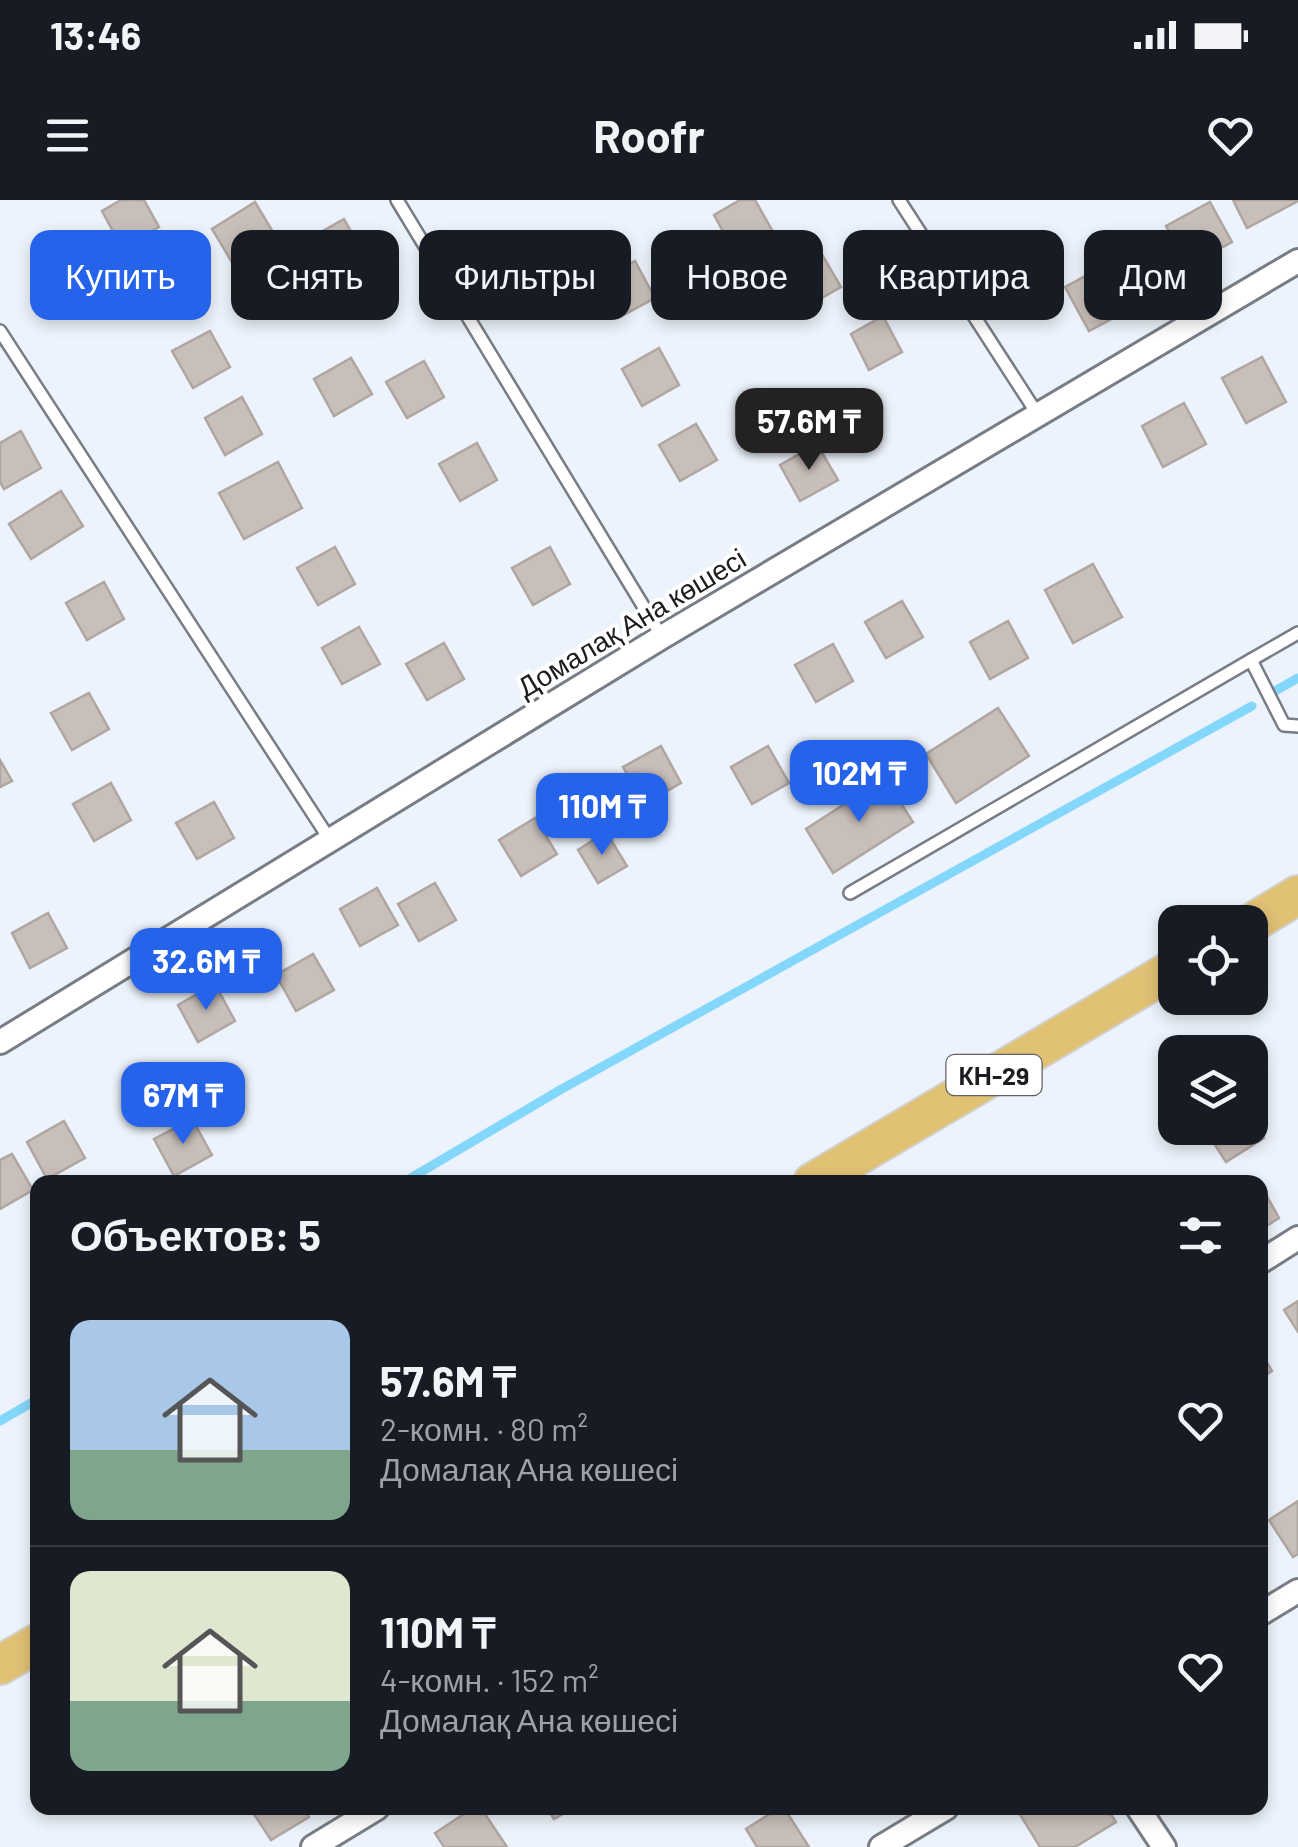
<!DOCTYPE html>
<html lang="ru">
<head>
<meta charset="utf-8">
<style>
  :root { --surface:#171b24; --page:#20242c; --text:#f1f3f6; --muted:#9ea1a6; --line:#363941; --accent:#2563eb }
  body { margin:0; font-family:Barlow,sans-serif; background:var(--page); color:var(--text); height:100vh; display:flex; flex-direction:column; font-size:38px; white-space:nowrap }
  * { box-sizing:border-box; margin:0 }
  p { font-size:32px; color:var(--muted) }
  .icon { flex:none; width:55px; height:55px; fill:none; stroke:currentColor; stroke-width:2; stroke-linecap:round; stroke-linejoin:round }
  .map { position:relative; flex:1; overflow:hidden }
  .sheet { position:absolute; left:30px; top:975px; width:1238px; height:640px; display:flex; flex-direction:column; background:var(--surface); border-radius:20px; box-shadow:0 5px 15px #0003 }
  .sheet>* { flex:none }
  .hud { position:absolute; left:30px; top:30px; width:1240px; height:90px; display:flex; gap:20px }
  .controls { position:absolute; left:1158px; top:705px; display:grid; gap:20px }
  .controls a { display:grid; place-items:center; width:110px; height:110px; border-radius:20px; background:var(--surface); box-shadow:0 5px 15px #0003; font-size:50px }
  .price { position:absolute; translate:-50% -85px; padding:0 22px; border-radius:20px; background:var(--accent); color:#fff; font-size:32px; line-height:65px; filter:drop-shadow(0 2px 5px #0008) }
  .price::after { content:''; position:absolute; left:50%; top:60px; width:30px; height:22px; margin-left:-15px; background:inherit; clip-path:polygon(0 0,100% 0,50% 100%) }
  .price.current { background:#222; color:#fff }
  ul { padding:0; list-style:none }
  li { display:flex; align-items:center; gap:30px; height:250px; padding:0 40px }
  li+li { border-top:2px solid var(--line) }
  li span { display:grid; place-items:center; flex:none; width:280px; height:200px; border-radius:20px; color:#555 }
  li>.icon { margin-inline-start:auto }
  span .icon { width:120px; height:120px; fill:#fffc; stroke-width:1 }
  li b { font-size:42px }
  h2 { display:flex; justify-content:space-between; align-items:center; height:120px; padding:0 40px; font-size:42px }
  .chip { padding:0 35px; border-radius:20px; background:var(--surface); box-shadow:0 5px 15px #0003; font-size:35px; line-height:90px }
  .chip.current { background:var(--accent); color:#fff }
  .status { display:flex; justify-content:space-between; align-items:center; height:70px; padding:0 50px; background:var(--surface); direction:ltr }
  .status svg { height:28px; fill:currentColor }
  header { display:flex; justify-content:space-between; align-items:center; height:130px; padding:0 40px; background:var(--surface); font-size:45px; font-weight:700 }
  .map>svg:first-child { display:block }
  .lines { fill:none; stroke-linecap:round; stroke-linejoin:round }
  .stream { stroke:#83d7fa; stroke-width:9 }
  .building { fill:#c9bfba; stroke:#b0a6a1; stroke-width:2.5 }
  .service-casing { stroke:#787d85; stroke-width:16 }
  .minor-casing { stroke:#787d85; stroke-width:28 }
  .primary-casing { stroke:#d1d2d2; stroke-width:42 }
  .service { stroke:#fff; stroke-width:11 }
  .minor { stroke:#fff; stroke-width:22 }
  .primary { stroke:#e1c174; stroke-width:38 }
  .labels { text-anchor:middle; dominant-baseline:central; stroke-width:8; stroke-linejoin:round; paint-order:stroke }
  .shield { fill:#fff; stroke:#5f6163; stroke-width:2.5 }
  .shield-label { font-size:25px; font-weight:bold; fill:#1b1d20 }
  .street-label { font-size:28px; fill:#1b1d20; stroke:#fff }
</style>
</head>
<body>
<div class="status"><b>13:46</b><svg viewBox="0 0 49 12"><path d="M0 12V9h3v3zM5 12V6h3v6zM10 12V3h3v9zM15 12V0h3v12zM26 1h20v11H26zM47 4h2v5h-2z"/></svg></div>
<header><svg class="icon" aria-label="menu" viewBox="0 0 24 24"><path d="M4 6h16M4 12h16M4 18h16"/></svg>Roofr<svg class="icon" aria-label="heart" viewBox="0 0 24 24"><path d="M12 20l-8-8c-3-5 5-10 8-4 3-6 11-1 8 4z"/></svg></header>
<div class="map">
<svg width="1298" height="1647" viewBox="0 0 1298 1647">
  <rect width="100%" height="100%" fill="#edf3fc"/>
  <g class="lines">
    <g class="stream">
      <path d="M1275,491L1298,478"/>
      <path d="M404,982L560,890L1252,506"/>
      <path d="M0,1221L38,1199"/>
    </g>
  </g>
  <g class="building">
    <path d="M121,0H144L159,27L122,48L102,11Z"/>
    <path d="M740,0H755L772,30L734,51L714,15Z"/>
    <path d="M1233,0H1298V1L1247,28Z"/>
    <path d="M255,2L279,42L236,69L212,29Z"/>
    <path d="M1210,2L1232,42L1188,66L1166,26Z"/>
    <path d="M344,19L365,56L328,76L307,40Z"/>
    <path d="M820,51L841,87L804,108L783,72Z"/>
    <path d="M179,53L199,89L162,110L141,73Z"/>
    <path d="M635,61L655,98L618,118L598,82Z"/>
    <path d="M1113,61L1136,106L1089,131L1065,87Z"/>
    <path d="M883,116L902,152L869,170L851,134Z"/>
    <path d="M210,131L230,167L193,188L172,151Z"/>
    <path d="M659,148L679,185L642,206L622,169Z"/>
    <path d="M1262,157L1286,202L1246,223L1222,178Z"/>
    <path d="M351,158L372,194L334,216L314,179Z"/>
    <path d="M424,161L444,197L407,218L386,182Z"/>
    <path d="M242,197L262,234L225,255L205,218Z"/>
    <path d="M1184,203L1206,244L1163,267L1142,226Z"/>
    <path d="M696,224L717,260L680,281L659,245Z"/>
    <path d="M21,231L41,268L4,289L0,282V243Z"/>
    <path d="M477,243L497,280L460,301L439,264Z"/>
    <path d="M817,244L838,280L800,301L780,265Z"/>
    <path d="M278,262L302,308L244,339L219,293Z"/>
    <path d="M61,291L83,326L31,359L9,324Z"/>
    <path d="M335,347L355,384L318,405L297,368Z"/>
    <path d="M550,347L570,384L533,405L512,368Z"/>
    <path d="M1093,364L1122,417L1073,443L1045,390Z"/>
    <path d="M104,382L124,419L87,440L66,403Z"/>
    <path d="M902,401L923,437L886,458L865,422Z"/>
    <path d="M1008,421L1028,458L990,479L970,442Z"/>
    <path d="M359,427L380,464L342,484L322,448Z"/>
    <path d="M444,443L464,479L427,500L406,464Z"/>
    <path d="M833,444L853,481L816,502L795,465Z"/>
    <path d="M89,493L109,529L72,550L51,513Z"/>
    <path d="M998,508L1029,556L956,603L926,554Z"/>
    <path d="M661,546L681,583L644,604L623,567Z"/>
    <path d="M768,546L789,583L752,604L731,567Z"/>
    <path d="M0,560L12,581L0,587Z"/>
    <path d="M885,578L913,622L833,673L806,629Z"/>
    <path d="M111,583L131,620L94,641L73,604Z"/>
    <path d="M214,602L234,638L197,659L176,623Z"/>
    <path d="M535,618L557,654L521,676L499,640Z"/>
    <path d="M606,632L627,666L598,683L578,650Z"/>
    <path d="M435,683L456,720L419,741L398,704Z"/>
    <path d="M377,688L398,725L360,746L340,709Z"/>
    <path d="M48,713L67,748L30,768L12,733Z"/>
    <path d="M313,754L334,790L296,811L276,775Z"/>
    <path d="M215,784L235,821L198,842L178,805Z"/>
    <path d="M1250,915L1264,938L1226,962L1204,928H1250Z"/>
    <path d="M192,919L212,955L174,976L154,939Z"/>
    <path d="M64,921L85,958L47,979L27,942Z"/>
    <path d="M12,954L33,990L0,1009V960Z"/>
    <path d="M1260,984L1279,1018L1260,1030Z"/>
    <path d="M1298,1101V1132L1284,1110Z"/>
    <path d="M1260,1150L1272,1171L1260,1179Z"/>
    <path d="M1298,1301V1354L1293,1357L1269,1320Z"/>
    <path d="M250,1608H303L309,1617L271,1640Z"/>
    <path d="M473,1608H481L507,1647H444L435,1633Z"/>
    <path d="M547,1608H573L554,1619Z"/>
    <path d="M779,1608H784L809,1647H757L746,1629Z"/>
    <path d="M1028,1608H1107L1116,1622L1075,1647H1040L1019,1613Z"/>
  </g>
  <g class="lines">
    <g class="service-casing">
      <g id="service">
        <path d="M397,0L662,437"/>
        <path d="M899,0L1038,215"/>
        <path d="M0,131L330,640"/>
        <path d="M1251,460L1298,433"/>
        <path d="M850,693L1251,460L1284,525L1298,526"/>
      </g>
    </g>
    <g class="minor-casing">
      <g id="minor">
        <path d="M0,842L662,437L1298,61"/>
        <path d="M1260,1062L1298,1038"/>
        <path d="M1260,1414L1298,1391"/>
        <path d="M1138,1608L1164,1647"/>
        <path d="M313,1647L377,1608"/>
        <path d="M881,1647L946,1608"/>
      </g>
    </g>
    <g class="primary-casing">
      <g id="primary">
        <path d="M1250,724L1298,695"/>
        <path d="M813,982L1175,768"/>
        <path d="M0,1465L38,1443"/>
      </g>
    </g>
    <use href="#service" class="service"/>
    <use href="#minor" class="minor"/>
    <use href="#primary" class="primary"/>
  </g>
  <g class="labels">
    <rect class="shield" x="946.5" y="855" width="95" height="40" rx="8"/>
    <g class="shield-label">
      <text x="994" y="875">КН-29</text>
    </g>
    <g class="street-label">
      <text transform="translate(631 422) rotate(-31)">Домалақ Ана көшесі</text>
    </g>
  </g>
</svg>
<div class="controls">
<a><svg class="icon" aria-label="locate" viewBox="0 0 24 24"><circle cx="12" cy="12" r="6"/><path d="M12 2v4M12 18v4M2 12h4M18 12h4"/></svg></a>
<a><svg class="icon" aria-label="layers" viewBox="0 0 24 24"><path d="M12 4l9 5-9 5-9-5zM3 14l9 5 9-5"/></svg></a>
</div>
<b class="price current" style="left:809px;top:273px">57.6M ₸</b>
<b class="price" style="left:859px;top:625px">102M ₸</b>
<b class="price" style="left:602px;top:658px">110M ₸</b>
<b class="price" style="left:206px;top:813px">32.6M ₸</b>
<b class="price" style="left:183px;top:947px">67M ₸</b>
<div class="hud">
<a class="chip current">Купить</a>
<a class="chip">Снять</a>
<a class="chip">Фильтры</a>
<a class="chip">Новое</a>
<a class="chip">Квартира</a>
<a class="chip">Дом</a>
</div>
<section class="sheet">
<h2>Объектов: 5<svg class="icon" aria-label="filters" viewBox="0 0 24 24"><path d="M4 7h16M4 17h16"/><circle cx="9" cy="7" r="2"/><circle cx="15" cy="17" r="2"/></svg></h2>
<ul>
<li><span style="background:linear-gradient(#a9c7e8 65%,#7fa58c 0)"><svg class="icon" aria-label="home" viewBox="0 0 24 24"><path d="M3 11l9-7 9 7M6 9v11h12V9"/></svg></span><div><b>57.6M ₸</b><p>2-комн. · 80 m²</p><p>Домалақ Ана көшесі</p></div><svg class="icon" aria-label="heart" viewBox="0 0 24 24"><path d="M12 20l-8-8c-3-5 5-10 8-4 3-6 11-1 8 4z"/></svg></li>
<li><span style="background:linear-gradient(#dfe7d0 65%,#7fa58c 0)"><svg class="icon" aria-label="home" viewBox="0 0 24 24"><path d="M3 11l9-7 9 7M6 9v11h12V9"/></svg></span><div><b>110M ₸</b><p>4-комн. · 152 m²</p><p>Домалақ Ана көшесі</p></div><svg class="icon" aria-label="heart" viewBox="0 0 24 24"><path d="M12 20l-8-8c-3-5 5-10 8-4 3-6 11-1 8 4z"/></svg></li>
</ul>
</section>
</div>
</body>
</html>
